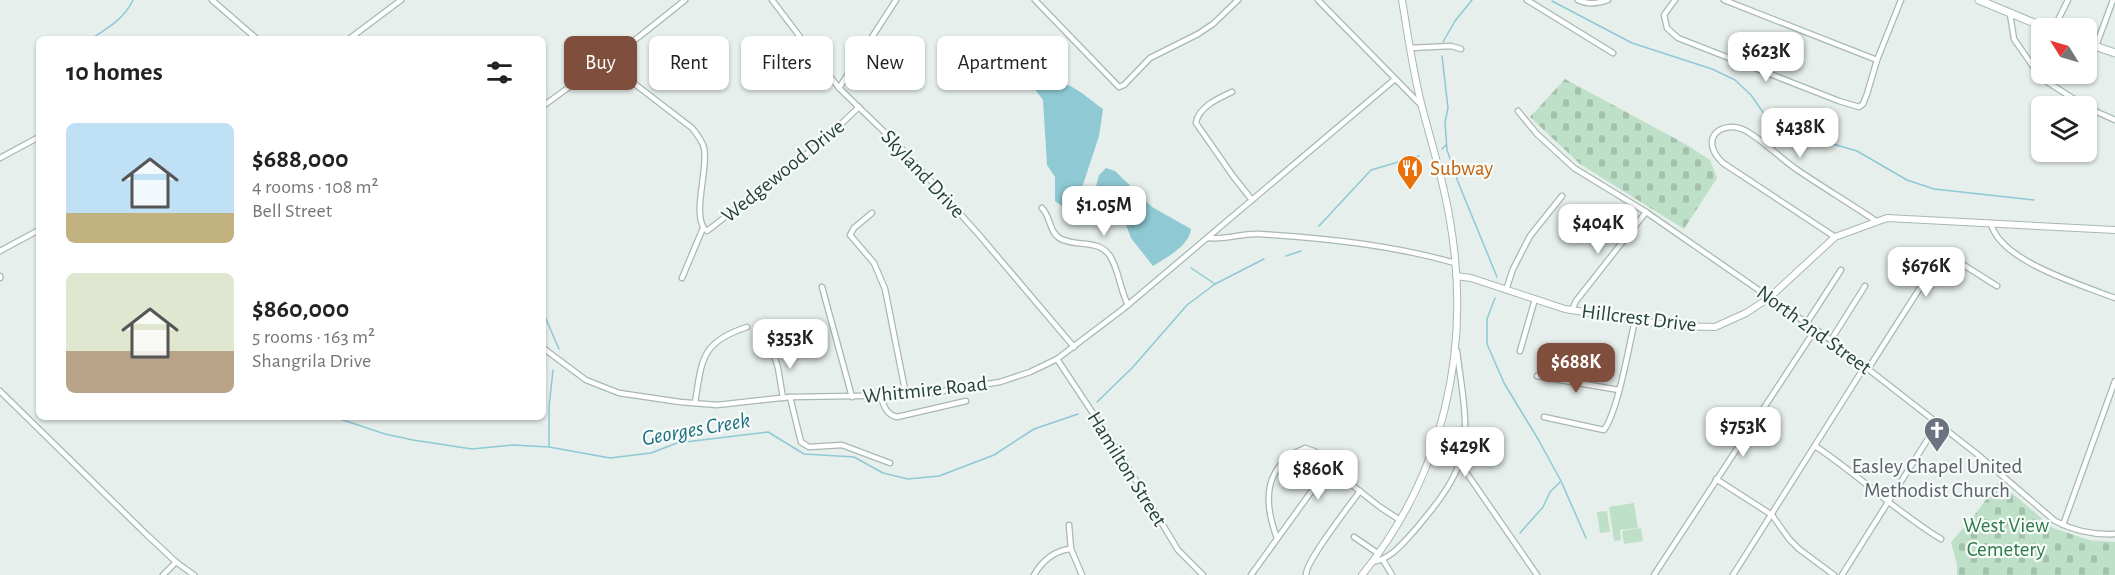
<!DOCTYPE html>
<html lang="en">
<head>
<meta charset="utf-8">
<style>
  :root { --surface:#fff; --page:#f2f2f2; --text:#222; --muted:#767676; --accent:#804e3d }
  body { margin:0; font-family:"Alegreya Sans",sans-serif; background:var(--page); color:var(--text); height:100vh; display:flex; flex-direction:column; font-size:22px; white-space:nowrap }
  * { box-sizing:border-box; margin:0 }
  p { font-size:20px; color:var(--muted) }
  .icon { flex:none; width:33px; height:33px; fill:none; stroke:currentColor; stroke-width:2; stroke-linecap:round; stroke-linejoin:round }
  .map { position:relative; flex:1; overflow:hidden }
  .side { position:absolute; left:36px; top:36px; width:510px; height:384px; display:flex; flex-direction:column; background:var(--surface); border-radius:9px; box-shadow:0 2px 4px #0004 }
  .side>* { flex:none }
  .hud { position:absolute; left:564px; top:36px; width:570px; height:54px; display:flex; gap:12px }
  .needle { width:39px; rotate:307deg }
  .tools { position:absolute; left:2031px; top:18px; display:grid; gap:12px }
  .tools a { display:grid; place-items:center; width:66px; height:66px; border-radius:9px; background:var(--surface); box-shadow:0 2px 4px #0004; font-size:30px }
  .price { position:absolute; translate:-50% -51px; padding:0 14px; border-radius:12px; background:#fff; color:#222; font-size:20px; line-height:39px; filter:drop-shadow(0 2px 3px #0008) }
  .price::after { content:''; position:absolute; left:50%; top:36px; width:18px; height:14px; margin-left:-9px; background:inherit; clip-path:polygon(0 0,100% 0,50% 100%) }
  .price.current { background:var(--accent); color:#fff }
  ul { padding:0; list-style:none }
  li { display:flex; align-items:center; gap:18px; height:150px; padding:0 30px }
  li span { display:grid; place-items:center; flex:none; width:168px; height:120px; border-radius:9px; color:#555 }
  li>.icon { margin-inline-start:auto }
  span .icon { width:72px; height:72px; fill:#fffc; stroke-width:1 }
  li b { font-size:26px }
  h2 { display:flex; justify-content:space-between; align-items:center; height:72px; padding:0 30px; font-size:26px }
  .tag { padding:0 21px; border-radius:9px; background:var(--surface); box-shadow:0 2px 4px #0004; font-size:21px; line-height:54px }
  .tag.current { background:var(--accent); color:#fff }
  .map>svg:first-child { display:block }
  .cemetery { fill:url(#cemetery-stones) }
  .park { fill:#bfe0c8 }
  .water { fill:#8ec9d4 }
  .lines { fill:none; stroke-linecap:round; stroke-linejoin:round }
  .stream { stroke:#8ec9d4; stroke-width:1.5 }
  .minor-casing { stroke:#a8b8b2; stroke-width:7 }
  .tertiary-casing { stroke:#a8b8b2; stroke-width:8 }
  .secondary-casing { stroke:#a4bbb3; stroke-width:9 }
  .minor { stroke:#fff; stroke-width:4.5 }
  .tertiary { stroke:#fff; stroke-width:6 }
  .secondary { stroke:#fff; stroke-width:7 }
  .labels { text-anchor:middle; dominant-baseline:central; stroke-width:4.5; stroke-linejoin:round; paint-order:stroke }
  .food-label { font-size:21px; fill:#c56008; stroke:#f7fbf9; text-anchor:start }
  .street-label { font-size:21px; fill:#24423a; stroke:#f7fbf9 }
  .worship-label { font-size:21px; fill:#5b616d; stroke:#f7fbf9 }
  .park-label { font-size:21px; fill:#2d7a4b; stroke:#f7fbf9 }
  .water-label { font-size:22px; font-style:italic; fill:#1c6f80; stroke:#f7fbf9 }
</style>
</head>
<body>
<div class="map">
<svg width="2115" height="575" viewBox="0 0 2115 575">
  <defs>
    <pattern id="cemetery-stones" width="16" height="16" patternUnits="userSpaceOnUse" patternTransform="scale(1.5)"><rect width="16" height="16" fill="#bfe0c8"/><path d="M2 7V4a2 2 0 0 1 4 0v3zM10 15v-3a2 2 0 0 1 4 0v3z" fill="#a4c1ad"/></pattern>
  </defs>
  <rect width="100%" height="100%" fill="#e6efeb"/>
  <g class="cemetery">
    <path d="M1565,79L1687,145L1710,160L1717,178L1684,229L1580,164L1530,117Z"/>
    <path d="M1999,482L2053,528L2089,540L2115,542V575H1957V565L1951,542L1973,517Z"/>
  </g>
  <g class="park">
    <path d="M1634,503L1638,528L1620,530L1621,540L1614,541L1609,507Z"/>
    <path d="M1607,511L1610,532L1600,533L1597,512Z"/>
    <path d="M1641,528L1643,541L1624,544L1622,531Z"/>
  </g>
  <g class="water">
    <path d="M1031,75H1039C1053,87 1050,81 1065,84C1075,86 1094,103 1103,109L1099,136L1076,206H1062L1055,201V177L1047,165L1043,100L1028,80Z"/>
    <path d="M1106,168L1115,171L1152,207L1191,229C1189,246 1167,257 1153,266L1131,238L1121,211L1105,195L1095,190L1099,175Z"/>
  </g>
  <g class="lines">
    <g class="stream">
      <path d="M1552,1L1632,43L1712,69L1735,80L1751,95L1762,111L1775,126L1797,140L1833,144L1857,151L1907,180L1934,189L2034,200"/>
      <path d="M91,39C108,28 124,19 133,0"/>
      <path d="M1443,42L1455,21L1472,0"/>
      <path d="M1442,56L1448,108L1445,122L1447,150L1458,182L1497,277"/>
      <path d="M1442,149L1446,145"/>
      <path d="M1319,226L1371,170L1419,156"/>
      <path d="M1286,256L1301,251"/>
      <path d="M1191,268L1215,284"/>
      <path d="M1495,298L1487,319V344L1504,383L1538,439L1561,481L1586,538"/>
      <path d="M543,312L559,349"/>
      <path d="M1097,402L1133,367L1187,305L1215,284L1264,259"/>
      <path d="M334,417L385,434L413,440L472,449L513,445L549,447L610,458L651,453L677,443L768,432L804,454L854,457L883,473L908,479L939,476L994,455L1034,429L1078,414"/>
      <path d="M549,446V407L553,370"/>
      <path d="M1520,533L1543,507L1550,492L1560,482"/>
    </g>
    <g class="minor-casing">
      <g id="minor">
        <path d="M212,0L257,39"/>
        <path d="M772,0L839,88L905,152L980,236L1074,347"/>
        <path d="M1035,0L1119,87L1124,85L1150,58L1198,34L1213,24L1238,0"/>
        <path d="M1318,0L1421,105"/>
        <path d="M1527,0L1613,53"/>
        <path d="M1578,0C1588,5 1597,4 1608,0"/>
        <path d="M1675,0L1664,15L1667,28L1678,38L1839,101L1859,107L1863,104L1867,94L1877,60L1901,0"/>
        <path d="M1724,0L1877,60"/>
        <path d="M2010,14L2014,39L2041,78L2085,106"/>
        <path d="M2054,28L2068,0"/>
        <path d="M349,39L401,0"/>
        <path d="M2096,46L2113,0"/>
        <path d="M1410,48L1451,46L1461,49"/>
        <path d="M605,61L692,128C697,134 702,140 704,148C709,168 690,219 707,231L822,142L859,107"/>
        <path d="M839,88L896,0"/>
        <path d="M1232,92C1219,98 1198,107 1196,123L1233,176L1252,200"/>
        <path d="M543,106L640,36L685,0"/>
        <path d="M2086,107L2115,120"/>
        <path d="M1518,111L1537,134L1574,168L1646,212L1831,340L1977,454L2055,521C2074,531 2094,535 2115,534"/>
        <path d="M0,158L39,137"/>
        <path d="M1042,208C1051,217 1049,233 1061,239C1077,247 1099,239 1110,256C1119,270 1120,290 1128,305"/>
        <path d="M872,213L854,228L850,235L874,263L885,289L906,395"/>
        <path d="M1991,223C1999,261 2082,285 2115,298"/>
        <path d="M1835,237L1723,163C1697,139 1722,117 1748,132C1766,143 1781,159 1799,171C1824,188 1851,204 1876,221"/>
        <path d="M1209,238C1226,240 1242,233 1259,234C1325,238 1392,245 1455,263"/>
        <path d="M0,251L39,230"/>
        <path d="M0,276V278"/>
        <path d="M682,278L703,228"/>
        <path d="M822,287L852,397"/>
        <path d="M1506,290L1513,269L1530,236L1562,196"/>
        <path d="M1572,310L1576,301L1646,212"/>
        <path d="M1806,324L1841,270"/>
        <path d="M1831,340L1865,286"/>
        <path d="M543,348L586,380L619,393L680,402L717,405L790,397L918,395L1000,382L1030,372L1057,359L1123,309L1395,79"/>
        <path d="M772,348L778,368L783,398"/>
        <path d="M1520,351L1535,299"/>
        <path d="M1057,359L1118,451L1178,550L1203,575"/>
        <path d="M1868,369L1943,252L1997,286"/>
        <path d="M1537,376L1619,390"/>
        <path d="M0,391L146,534L176,562L194,575"/>
        <path d="M880,396C885,406 885,414 897,417L966,401"/>
        <path d="M790,397L801,442L809,447L842,445L890,463"/>
        <path d="M695,403C702,359 701,342 747,327"/>
        <path d="M1544,417L1604,430C1618,411 1629,346 1635,320"/>
        <path d="M1815,446C1859,475 1896,512 1941,539"/>
        <path d="M1459,462L1537,575"/>
        <path d="M1716,479L1772,515L1789,539L1799,549L1834,575"/>
        <path d="M1069,525L1071,549L1082,575"/>
        <path d="M2063,525L2115,381"/>
        <path d="M1354,537L1379,554"/>
        <path d="M1277,538C1263,501 1263,466 1305,448L1314,451L1329,467"/>
        <path d="M1383,560L1392,575"/>
        <path d="M1372,562C1391,559 1402,544 1415,530C1430,512 1448,491 1457,469C1473,434 1461,388 1457,351"/>
        <path d="M163,575L176,562"/>
        <path d="M1034,575C1042,561 1055,550 1071,549"/>
        <path d="M1251,575L1329,467L1380,507L1400,520"/>
        <path d="M1306,575C1305,562 1350,505 1360,491"/>
        <path d="M1654,575L1815,330"/>
        <path d="M1733,575L1865,366"/>
        <path d="M1842,575L1938,423"/>
      </g>
    </g>
    <g class="tertiary-casing">
      <g id="tertiary">
        <path d="M1456,276L1471,278L1565,309L1673,326L1715,327L1746,313L1769,298L1835,237L1887,218L2115,230"/>
        <path d="M1362,575C1444,474 1472,348 1450,221C1444,182 1432,145 1422,107C1413,72 1408,36 1402,0"/>
      </g>
    </g>
    <g class="secondary-casing">
      <g id="secondary">
        <path d="M1979,0L2046,28"/>
        <path d="M2086,43L2115,53"/>
      </g>
    </g>
    <use href="#minor" class="minor"/>
    <use href="#tertiary" class="tertiary"/>
    <use href="#secondary" class="secondary"/>
  </g>
  <defs>
    <g id="restaurant-pin" transform="scale(1.35)"><path d="M0 17L-7.5 6A9.5 9.5 0 1 1 7.5 6Z" fill="#e8710a" stroke="#f7fbf9"/><path d="M-5-6h1v4h1v-4h1v4h1v-4h1v5L-1.5 .5V6h-2V.5L-5-1ZM5-6V6H3V1.5H1.5Q1.5-4 5-6Z" fill="#fff"/></g>
    <g id="church-pin" transform="scale(1.35)"><path d="M0 17L-7.5 6A9.5 9.5 0 1 1 7.5 6Z" fill="#6b7280" stroke="#f7fbf9"/><path d="M-1.2-6h2.4v3.5h3.3v2.4h-3.3V6h-2.4V-.1h-3.3v-2.4h3.3Z" fill="#fff"/></g>
  </defs>
  <g fill-rule="evenodd">
    <use href="#restaurant-pin" x="1410" y="168"/>
    <use href="#church-pin" x="1937" y="430"/>
  </g>
  <g class="labels">
    <g class="food-label">
      <text x="1430" y="168">Subway</text>
    </g>
    <g class="street-label">
      <text transform="translate(783 171) rotate(-39)">Wedgewood Drive</text>
      <text transform="translate(923 174) rotate(47)">Skyland Drive</text>
      <text transform="translate(1639 318) rotate(7)">Hillcrest Drive</text>
      <text transform="translate(1814 330) rotate(36)">North 2nd Street</text>
      <text transform="translate(925 390) rotate(-6)">Whitmire Road</text>
      <text transform="translate(1127 469) rotate(58)">Hamilton Street</text>
    </g>
    <g class="worship-label">
      <text x="1937" y="466">Easley Chapel United<tspan x="1937" dy="24">Methodist Church</tspan></text>
    </g>
    <g class="park-label">
      <text x="2006" y="525">West View<tspan x="2006" dy="24">Cemetery</tspan></text>
    </g>
    <g class="water-label">
      <text transform="translate(696 429) rotate(-10)">Georges Creek</text>
    </g>
  </g>
</svg>
<div class="tools">
<a><svg class="needle" viewBox="-14 -14 28 28"><path d="M0-13l5 13h-10z" fill="#e53935"/><path d="M0 13l5-13h-10z" fill="#767676"/></svg></a>
<a><svg class="icon" aria-label="layers" viewBox="0 0 24 24"><path d="M12 4l9 5-9 5-9-5zM3 14l9 5 9-5"/></svg></a>
</div>
<b class="price" style="left:1766px;top:83px">$623K</b>
<b class="price" style="left:1800px;top:159px">$438K</b>
<b class="price" style="left:1104px;top:237px">$1.05M</b>
<b class="price" style="left:1598px;top:255px">$404K</b>
<b class="price" style="left:1926px;top:298px">$676K</b>
<b class="price" style="left:790px;top:370px">$353K</b>
<b class="price current" style="left:1576px;top:394px">$688K</b>
<b class="price" style="left:1743px;top:458px">$753K</b>
<b class="price" style="left:1465px;top:478px">$429K</b>
<b class="price" style="left:1318px;top:501px">$860K</b>
<div class="hud">
<a class="tag current">Buy</a>
<a class="tag">Rent</a>
<a class="tag">Filters</a>
<a class="tag">New</a>
<a class="tag">Apartment</a>
</div>
<section class="side">
<h2>10 homes<svg class="icon" aria-label="filters" viewBox="0 0 24 24"><path d="M4 7h16M4 17h16"/><circle cx="9" cy="7" r="2"/><circle cx="15" cy="17" r="2"/></svg></h2>
<ul>
<li><span style="background:linear-gradient(#bfe0f5 75%,#c2b280 0)"><svg class="icon" aria-label="home" viewBox="0 0 24 24"><path d="M3 11l9-7 9 7M6 9v11h12V9"/></svg></span><div><b>$688,000</b><p>4 rooms · 108 m²</p><p>Bell Street</p></div></li>
<li><span style="background:linear-gradient(#dfe7d0 65%,#b9a48a 0)"><svg class="icon" aria-label="home" viewBox="0 0 24 24"><path d="M3 11l9-7 9 7M6 9v11h12V9"/></svg></span><div><b>$860,000</b><p>5 rooms · 163 m²</p><p>Shangrila Drive</p></div></li>
</ul>
</section>
</div>
</body>
</html>
